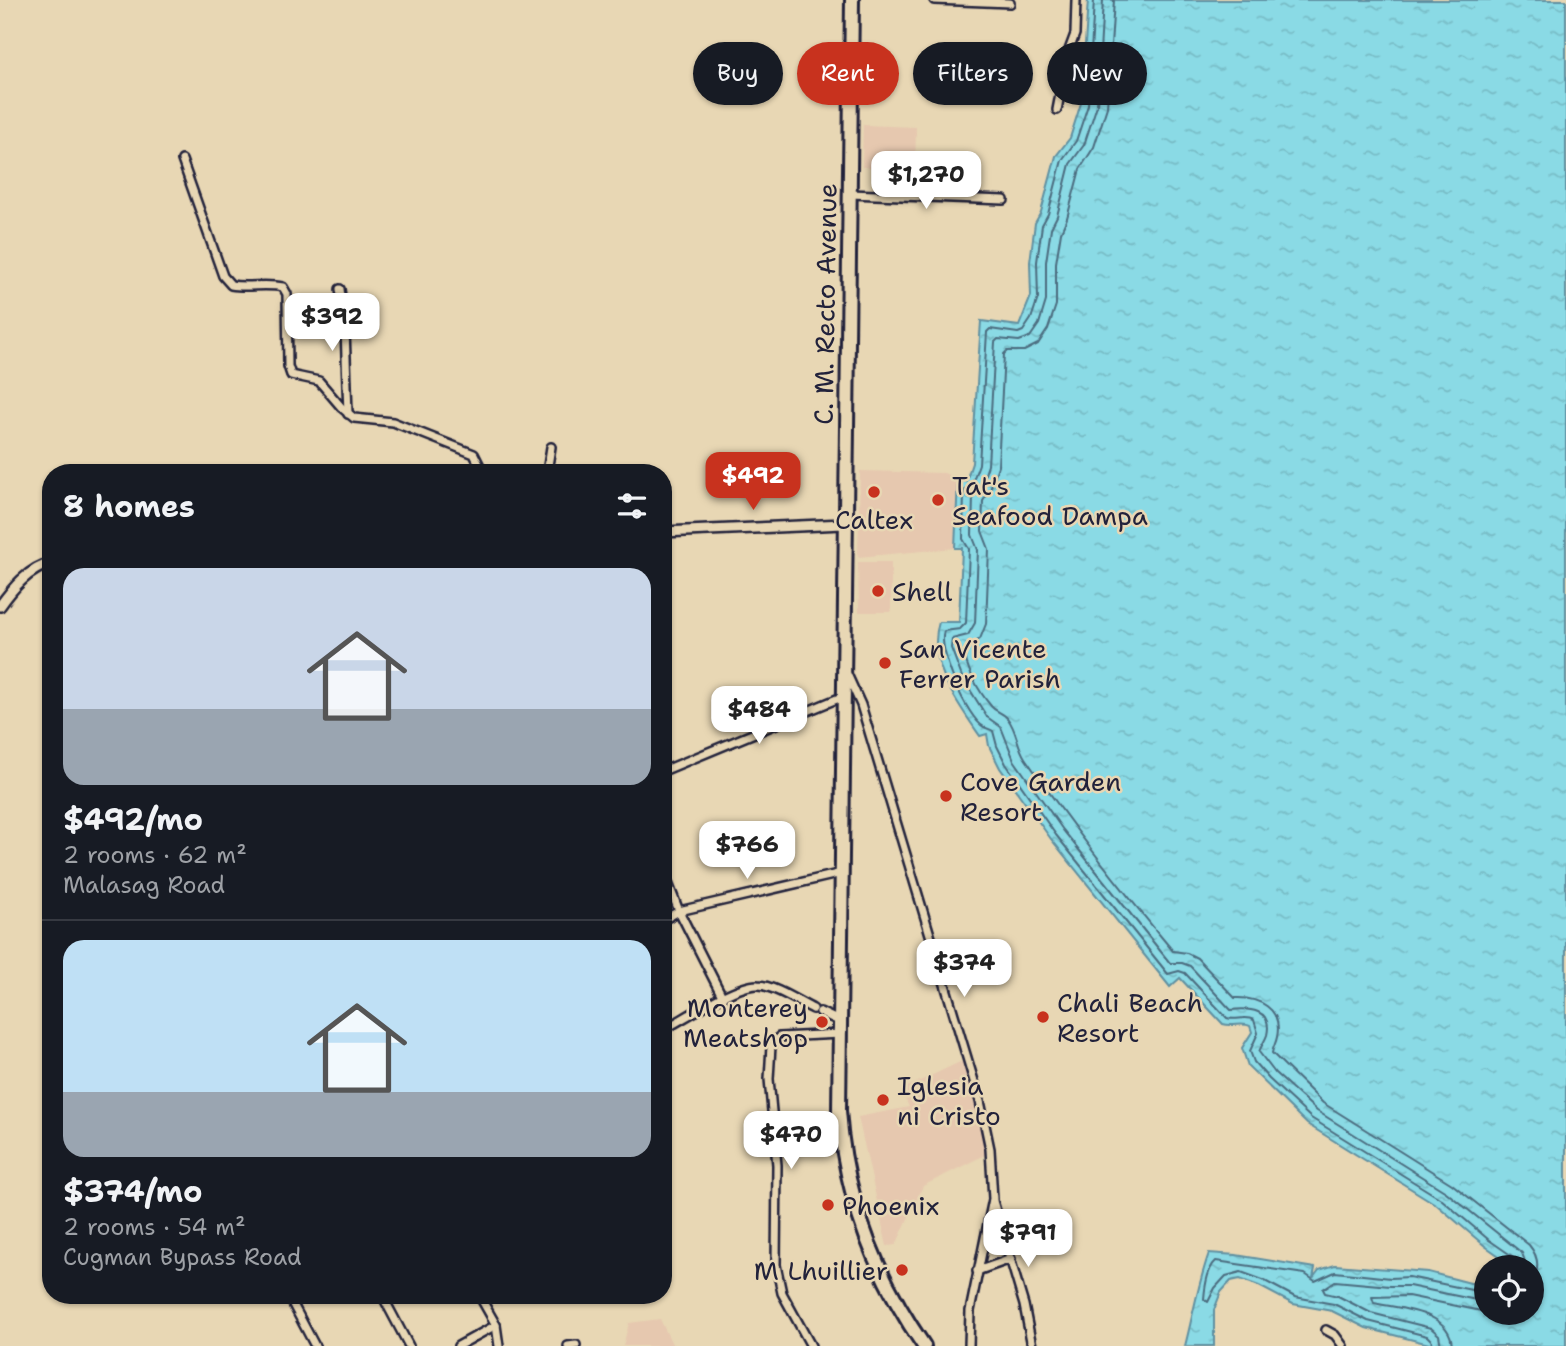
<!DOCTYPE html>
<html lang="en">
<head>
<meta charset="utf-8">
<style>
  :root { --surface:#171b24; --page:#20242c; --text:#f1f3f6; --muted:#9ea1a6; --line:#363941; --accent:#c8321e }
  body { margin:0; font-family:"Shantell Sans",sans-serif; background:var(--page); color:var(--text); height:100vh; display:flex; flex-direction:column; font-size:26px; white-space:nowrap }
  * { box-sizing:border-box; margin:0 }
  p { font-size:23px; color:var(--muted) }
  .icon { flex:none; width:38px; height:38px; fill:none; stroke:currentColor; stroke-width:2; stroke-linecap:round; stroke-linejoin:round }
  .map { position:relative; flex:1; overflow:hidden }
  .sheet { position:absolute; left:42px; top:464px; width:630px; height:840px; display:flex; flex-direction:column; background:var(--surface); border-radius:28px; box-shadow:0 2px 5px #0004 }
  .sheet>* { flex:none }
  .guide { position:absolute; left:693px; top:42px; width:665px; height:63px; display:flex; gap:14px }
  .buttons { position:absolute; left:1474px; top:1255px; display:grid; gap:14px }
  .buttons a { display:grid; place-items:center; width:70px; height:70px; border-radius:50%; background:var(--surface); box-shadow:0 2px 5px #0004; font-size:35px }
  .price { position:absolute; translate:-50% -60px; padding:0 16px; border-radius:14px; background:#fff; color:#222; font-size:23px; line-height:46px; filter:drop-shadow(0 2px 4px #0008) }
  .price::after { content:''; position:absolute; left:50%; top:42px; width:21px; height:16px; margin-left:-10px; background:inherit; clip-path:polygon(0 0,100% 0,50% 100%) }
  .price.selected { background:var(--accent); color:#fff }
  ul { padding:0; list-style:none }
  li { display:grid; align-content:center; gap:14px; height:371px; padding:0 21px }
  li+li { border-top:2px solid var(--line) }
  li span { display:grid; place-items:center; height:217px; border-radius:21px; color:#555 }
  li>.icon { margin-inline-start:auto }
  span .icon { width:126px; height:126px; fill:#fffc; stroke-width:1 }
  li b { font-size:30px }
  h2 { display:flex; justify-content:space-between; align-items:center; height:84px; padding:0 21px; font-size:30px }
  .tag { padding:0 24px; border-radius:32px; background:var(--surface); box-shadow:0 2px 5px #0004; font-size:24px; line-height:63px }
  .tag.selected { background:var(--accent); color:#fff }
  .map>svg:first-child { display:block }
  .built { fill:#e6c8af }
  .water { fill:url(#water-ripples); stroke:#6090a1; stroke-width:2 }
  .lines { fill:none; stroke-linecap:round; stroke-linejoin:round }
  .shore { stroke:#4c6c7f; stroke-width:2 }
  .minor-casing { stroke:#22223b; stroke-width:12 }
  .tertiary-casing { stroke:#22223b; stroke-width:14 }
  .trunk-casing { stroke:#22223b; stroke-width:18 }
  .minor { stroke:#e8d7b4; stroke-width:7 }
  .tertiary { stroke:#e8d7b4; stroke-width:9 }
  .trunk { stroke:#e8d7b4; stroke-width:12 }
  .poi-dot { fill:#c8321e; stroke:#e8d7b4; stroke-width:2.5 }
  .labels { text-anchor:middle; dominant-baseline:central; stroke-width:5; stroke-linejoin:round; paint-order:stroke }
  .street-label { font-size:26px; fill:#22223b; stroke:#e8d7b4 }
  .poi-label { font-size:26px; fill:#22223b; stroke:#e8d7b4; text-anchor:start }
</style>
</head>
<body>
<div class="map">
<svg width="1566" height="1346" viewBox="0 0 1566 1346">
  <defs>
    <pattern id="water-ripples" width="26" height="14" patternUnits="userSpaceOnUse" patternTransform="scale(1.75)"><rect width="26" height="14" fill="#8adae5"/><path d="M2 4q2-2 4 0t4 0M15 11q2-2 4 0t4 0" fill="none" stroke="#77bbc5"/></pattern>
  </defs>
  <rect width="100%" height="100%" fill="#e8d7b4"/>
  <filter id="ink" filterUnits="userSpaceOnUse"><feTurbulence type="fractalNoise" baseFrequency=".0143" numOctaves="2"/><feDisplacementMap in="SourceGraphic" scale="14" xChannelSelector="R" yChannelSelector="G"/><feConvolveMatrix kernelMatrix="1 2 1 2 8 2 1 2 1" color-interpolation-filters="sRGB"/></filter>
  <g filter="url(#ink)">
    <g class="built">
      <path d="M863,125L916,127L915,169L862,167Z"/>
      <path d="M860,471L944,473L958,479L955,548L858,557Z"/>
      <path d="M858,562H891V612H859Z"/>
      <path d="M964,1060L987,1154L923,1186L896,1245L887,1246L858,1117L909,1107L901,1090Z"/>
      <path d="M660,1319L673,1346H623L629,1323Z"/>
    </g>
    <path class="water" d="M1088,0H1566V1346H1437L1366,1328L1332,1311L1293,1304L1259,1286L1240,1279L1231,1281L1221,1292L1214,1310V1346H1185C1193,1315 1198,1284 1209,1253L1236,1255L1315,1268L1313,1278L1319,1270L1335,1265L1428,1272L1486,1287V1312H1531V1267H1515L1485,1246L1437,1205L1307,1124L1248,1066L1242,1048L1252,1032L1250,1026C1243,1022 1233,1027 1223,1024L1180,978L1170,987L1051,839L1000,768L989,746L987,734L980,736C958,704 926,662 939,622H959L962,548H955L958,479L966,481L972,463L981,321L1019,326L1031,296L1030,262L1035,223L1041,212L1056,156L1070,138L1081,103Z"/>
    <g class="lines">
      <g class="shore">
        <path d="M1094,0L1088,105L1076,141L1062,160L1048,214L1042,225L1037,262L1038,298L1031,319L1023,331L1018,333L990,329L987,332L979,464L972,483L964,491L963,539L969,549L966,623L960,629L944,631C937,649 967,718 984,727C987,729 991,729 993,731L997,746L1006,764L1056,835L1168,974L1179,971L1185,973L1227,1018C1237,1021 1244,1015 1254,1020L1258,1033L1250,1051L1254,1062L1269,1079L1311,1118L1441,1199L1489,1240L1515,1258L1518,1267"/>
        <path d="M1103,0L1097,105L1084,145L1070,164L1057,216L1051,228L1046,262V301L1039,324L1030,337L1019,341L998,339L995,342L988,465L981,486L973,496L972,535L978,550L975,623L968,635L952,639L951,648L962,677L987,717L1001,727L1014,760L1063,830L1170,963H1182L1190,966L1231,1010C1249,1008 1273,1009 1267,1035C1265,1041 1261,1046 1259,1052L1275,1073L1317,1111L1446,1192L1522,1253L1527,1267"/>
        <path d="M1114,0L1107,107L1094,147L1080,169L1067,218L1061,232L1056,263V305L1048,329L1038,344L1024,351H1007L1004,354L998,466L990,490L983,501L982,531L989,549L986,624L980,639L965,649C963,665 980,693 991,706C996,712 1004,713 1008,719C1017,731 1017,746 1025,758C1071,825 1121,889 1173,951L1187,953L1197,958L1235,998C1258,997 1283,1008 1277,1037C1276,1043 1273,1047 1272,1053L1323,1103L1452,1184L1529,1245C1539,1257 1540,1270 1531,1283"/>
        <path d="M1433,1346L1431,1340L1427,1336L1368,1321L1334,1304L1295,1297L1263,1280L1241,1272L1226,1276L1215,1288L1208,1302L1204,1299C1205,1286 1207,1269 1216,1261L1305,1274L1315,1281L1335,1272L1391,1278L1409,1277L1486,1293"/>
        <path d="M1441,1346L1439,1335L1431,1328L1371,1313L1338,1296L1325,1293L1323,1289L1335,1281L1390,1286H1409L1486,1302"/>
        <path d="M1452,1346C1451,1311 1401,1309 1374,1303L1372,1297L1408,1296L1486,1312"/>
      </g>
      <g class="minor-casing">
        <g id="minor">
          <path d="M934,0L1010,3"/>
          <path d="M1057,110L1068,53L1075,34L1076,0"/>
          <path d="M182,160L223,276L231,285C248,288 266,283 283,287L287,294L288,366L291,375L319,381L342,408L354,418L393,422L474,454L483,472"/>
          <path d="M850,194L1004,200"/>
          <path d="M340,289L345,329L348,414"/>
          <path d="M547,472L551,447"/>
          <path d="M847,674L861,705L980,1101L990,1149L993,1199L970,1311L969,1346"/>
          <path d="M663,771L844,696"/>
          <path d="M663,870L679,911L723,998"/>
          <path d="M663,920L679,911L842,873"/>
          <path d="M820,1012L841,1022"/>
          <path d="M663,1030C684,1019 736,984 758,985C773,985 799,1002 813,1009"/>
          <path d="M993,1201L1024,1305L1032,1346"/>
          <path d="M977,1271L1011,1259"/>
          <path d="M288,1295L315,1346"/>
          <path d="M382,1295L409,1346"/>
          <path d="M479,1295L496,1325L499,1346"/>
          <path d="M1326,1330L1335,1335L1343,1346"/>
          <path d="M458,1346L496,1325"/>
          <path d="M568,1346L576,1345"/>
          <path d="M811,1346L782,1293L776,1265L777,1165L769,1079L771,1046L779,1037L841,1034"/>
        </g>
      </g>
      <g class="tertiary-casing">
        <g id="tertiary">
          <path d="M663,532L844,524"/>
          <path d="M0,606C13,588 28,569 51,563"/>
        </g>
      </g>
      <g class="trunk-casing">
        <path id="trunk" d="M852,0L839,1111C845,1197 875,1275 924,1346"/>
      </g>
      <use href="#minor" class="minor"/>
      <use href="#tertiary" class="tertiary"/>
      <use href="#trunk" class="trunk"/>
    </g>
  </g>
  <g class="poi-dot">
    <circle cx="874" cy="492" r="7"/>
    <circle cx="938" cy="500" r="7"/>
    <circle cx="878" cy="591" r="7"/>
    <circle cx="885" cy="663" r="7"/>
    <circle cx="946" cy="796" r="7"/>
    <circle cx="1043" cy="1017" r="7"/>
    <circle cx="822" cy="1022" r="7"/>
    <circle cx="883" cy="1100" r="7"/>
    <circle cx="828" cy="1205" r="7"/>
    <circle cx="902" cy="1270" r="7"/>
  </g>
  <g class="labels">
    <g class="street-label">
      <text transform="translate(825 304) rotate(-89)">C. M. Recto Avenue</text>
    </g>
    <g class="poi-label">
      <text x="952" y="485">Tat's<tspan x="952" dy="30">Seafood Dampa</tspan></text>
      <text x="874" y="519" text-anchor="middle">Caltex</text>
      <text x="892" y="591">Shell</text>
      <text x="899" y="648">San Vicente<tspan x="899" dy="30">Ferrer Parish</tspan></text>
      <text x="960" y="781">Cove Garden<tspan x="960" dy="30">Resort</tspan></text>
      <text x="1057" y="1002">Chali Beach<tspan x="1057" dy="30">Resort</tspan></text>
      <text x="808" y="1007" text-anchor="end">Monterey<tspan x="808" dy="30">Meatshop</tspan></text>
      <text x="897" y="1085">Iglesia<tspan x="897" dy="30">ni Cristo</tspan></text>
      <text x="842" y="1205">Phoenix</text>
      <text x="888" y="1270" text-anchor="end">M Lhuillier</text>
    </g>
  </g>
</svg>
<div class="buttons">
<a><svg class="icon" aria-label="locate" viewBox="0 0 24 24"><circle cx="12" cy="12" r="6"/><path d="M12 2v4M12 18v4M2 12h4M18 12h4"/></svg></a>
</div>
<b class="price" style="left:926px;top:211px">$1,270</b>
<b class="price" style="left:332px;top:353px">$392</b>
<b class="price selected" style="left:753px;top:512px">$492</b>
<b class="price" style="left:759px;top:746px">$484</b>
<b class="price" style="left:747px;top:881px">$766</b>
<b class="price" style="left:964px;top:999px">$374</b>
<b class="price" style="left:791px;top:1171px">$470</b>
<b class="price" style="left:1028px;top:1269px">$791</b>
<div class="guide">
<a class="tag">Buy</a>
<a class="tag selected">Rent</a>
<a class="tag">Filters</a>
<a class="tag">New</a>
</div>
<section class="sheet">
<h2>8 homes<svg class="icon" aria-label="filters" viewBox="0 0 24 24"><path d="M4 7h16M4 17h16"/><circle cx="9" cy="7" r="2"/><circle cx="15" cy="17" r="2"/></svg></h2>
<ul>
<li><span style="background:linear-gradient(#c9d6e8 65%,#9aa5b1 0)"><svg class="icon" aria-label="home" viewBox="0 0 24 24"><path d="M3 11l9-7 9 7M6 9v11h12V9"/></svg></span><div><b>$492/mo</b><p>2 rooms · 62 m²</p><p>Malasag Road</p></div></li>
<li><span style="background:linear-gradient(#bfe0f5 70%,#9aa5b1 0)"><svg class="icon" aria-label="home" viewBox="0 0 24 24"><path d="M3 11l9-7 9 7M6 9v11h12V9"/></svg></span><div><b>$374/mo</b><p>2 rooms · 54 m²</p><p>Cugman Bypass Road</p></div></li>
</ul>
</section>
</div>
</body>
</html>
